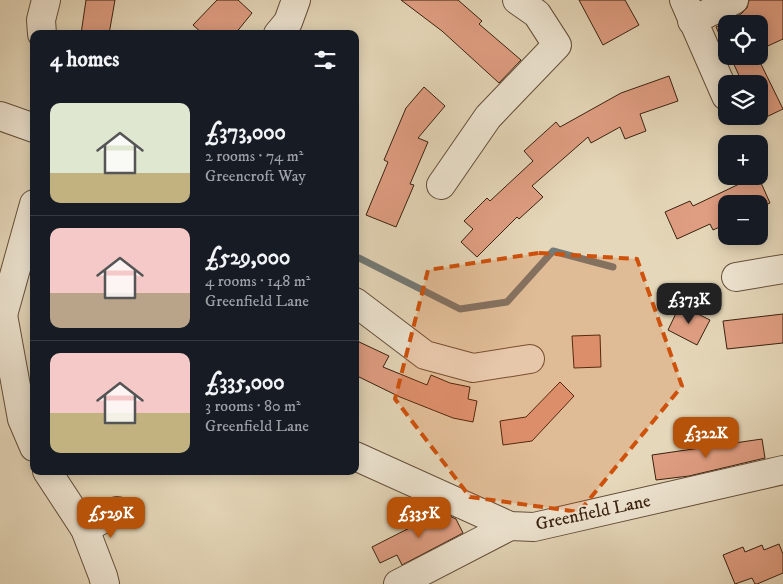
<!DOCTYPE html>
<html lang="en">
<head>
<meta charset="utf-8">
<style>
  :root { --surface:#171b24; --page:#20242c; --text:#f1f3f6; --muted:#9ea1a6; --line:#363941; --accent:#b45309 }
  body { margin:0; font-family:"IM FELL DW Pica",serif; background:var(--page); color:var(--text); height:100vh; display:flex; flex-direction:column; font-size:19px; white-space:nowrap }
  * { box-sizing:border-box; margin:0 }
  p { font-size:16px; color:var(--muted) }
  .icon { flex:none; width:28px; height:28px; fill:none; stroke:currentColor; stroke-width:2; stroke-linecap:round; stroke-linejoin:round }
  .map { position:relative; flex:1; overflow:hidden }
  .details { position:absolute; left:30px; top:30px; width:329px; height:445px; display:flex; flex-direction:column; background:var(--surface); border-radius:10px; box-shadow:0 2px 12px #0003 }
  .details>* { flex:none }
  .buttons { position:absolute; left:718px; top:15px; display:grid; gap:10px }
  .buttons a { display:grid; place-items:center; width:50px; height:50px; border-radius:10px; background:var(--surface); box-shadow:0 2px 12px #0003; font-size:25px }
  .price { position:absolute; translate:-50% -42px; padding:0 11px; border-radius:10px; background:var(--accent); color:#fff; font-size:16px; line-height:32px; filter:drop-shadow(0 1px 2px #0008) }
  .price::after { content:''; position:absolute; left:50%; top:30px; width:15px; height:11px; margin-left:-8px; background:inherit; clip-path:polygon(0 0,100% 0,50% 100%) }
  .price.current { background:#222; color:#fff }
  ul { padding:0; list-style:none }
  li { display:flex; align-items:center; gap:15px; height:125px; padding:0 20px }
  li+li { border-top:1px solid var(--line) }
  li span { display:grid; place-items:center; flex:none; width:140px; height:100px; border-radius:10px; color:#555 }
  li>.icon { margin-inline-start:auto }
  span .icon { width:60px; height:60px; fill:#fffc; stroke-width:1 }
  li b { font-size:21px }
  h2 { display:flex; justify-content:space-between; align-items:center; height:60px; padding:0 20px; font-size:21px }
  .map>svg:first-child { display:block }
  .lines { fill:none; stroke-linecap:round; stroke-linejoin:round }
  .stream { stroke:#747a76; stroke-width:7 }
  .building { fill:#e09e82; stroke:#39210f }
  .minor-casing { stroke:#644e3a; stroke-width:30 }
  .minor { stroke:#eee5d2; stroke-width:28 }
  .marked { fill:#ce510c; fill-opacity:0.2; stroke:#ce510c; stroke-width:4; stroke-dasharray:10 6; stroke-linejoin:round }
  .labels { text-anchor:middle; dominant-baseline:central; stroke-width:4; stroke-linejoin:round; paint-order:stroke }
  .street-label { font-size:18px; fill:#39210f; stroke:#eee5d2 }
</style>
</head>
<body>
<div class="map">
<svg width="783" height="584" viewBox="0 0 783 584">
  <rect width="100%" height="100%" fill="#e5d7b9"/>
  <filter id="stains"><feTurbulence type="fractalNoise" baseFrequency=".004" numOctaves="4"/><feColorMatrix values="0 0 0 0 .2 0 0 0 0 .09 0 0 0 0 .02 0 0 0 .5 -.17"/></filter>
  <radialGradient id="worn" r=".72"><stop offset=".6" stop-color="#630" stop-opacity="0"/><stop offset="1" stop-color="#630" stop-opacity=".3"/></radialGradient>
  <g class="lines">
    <path class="stream" d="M355,256L460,309L507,302L553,251L613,267"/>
  </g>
  <g class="building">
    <path d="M86,0H115L109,34H81Z"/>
    <path d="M217,0H238L252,13L235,34H203L193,25Z"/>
    <path d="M401,0H458L482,21L479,24L521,60L499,83L442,31Z"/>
    <path d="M579,0H625L639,25L603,45Z"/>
    <path d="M749,0H783V39L759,50V24H726V49L716,27L741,14L747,8Z"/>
    <path d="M730,56H757L783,109L760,120L759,116V84H743Z"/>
    <path d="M669,76L678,101L640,114L646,131L625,139L620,127L591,143L588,137L532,186L543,197L519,219L517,217L477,257L461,242L473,229L464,221L487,198L490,201L533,161L524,151L556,122L560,127L621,93Z"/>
    <path d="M424,87L445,106L418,138L428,142L410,184L414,185L396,227L366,215L388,162L384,160L406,108Z"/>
    <path d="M756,176H758L770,203L759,208V204H726V224L713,230L710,224L677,239L665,212L690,201L693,206Z"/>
    <path d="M680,305L710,320L697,345L668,330Z"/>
    <path d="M783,314V343L727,349L723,321Z"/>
    <path d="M600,335L601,367L574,368L572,336Z"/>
    <path d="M355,340L389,356L383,367L427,385L431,375L450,383L470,387L468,399L477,401L473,422L453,418L400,397L355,375Z"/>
    <path d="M560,382L574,396L532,441L503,445L500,421L526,417Z"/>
    <path d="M762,439L765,458L689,476L656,480L652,455Z"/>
    <path d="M441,512L456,519L463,533L402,565L397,555L380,563L372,547Z"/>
    <path d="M779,544L783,554V573L757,584H755L752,578L735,584L723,555L743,547L745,552L762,545L764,550Z"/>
  </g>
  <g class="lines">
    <g class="minor-casing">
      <g id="minor">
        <path d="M684,0L726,96"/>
        <path d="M692,21L734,0"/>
        <path d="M42,34L41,20L46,0"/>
        <path d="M278,34L288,22L296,0"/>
        <path d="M0,116L34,128"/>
        <path d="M441,185L488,117L557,45L537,14L517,0"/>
        <path d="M736,277L783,269"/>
        <path d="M355,302L425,355L473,368L530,359"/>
        <path d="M0,314L3,315L34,204"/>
        <path d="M3,315L22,419L34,447"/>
        <path d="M355,456L510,526L534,527L783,470"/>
        <path d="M47,471L85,529L103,576L105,584"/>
        <path d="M85,529L117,511"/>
        <path d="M398,584L510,526"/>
      </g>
    </g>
    <use href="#minor" class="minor"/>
  </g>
  <path class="marked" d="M539,253L637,259L682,386L579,512L470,497L395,399L428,270Z"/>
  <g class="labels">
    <g class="street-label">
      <text transform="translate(593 513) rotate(-12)">Greenfield Lane</text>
    </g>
  </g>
  <rect width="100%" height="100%" filter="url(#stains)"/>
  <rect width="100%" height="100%" fill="url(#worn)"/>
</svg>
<div class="buttons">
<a><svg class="icon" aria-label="locate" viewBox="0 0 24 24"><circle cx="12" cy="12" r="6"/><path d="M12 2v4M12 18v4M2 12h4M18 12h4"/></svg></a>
<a><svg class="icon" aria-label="layers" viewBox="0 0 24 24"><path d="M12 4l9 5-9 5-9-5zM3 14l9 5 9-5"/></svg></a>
<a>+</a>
<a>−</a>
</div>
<b class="price current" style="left:689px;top:325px">£373K</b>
<b class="price" style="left:706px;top:459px">£322K</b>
<b class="price" style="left:111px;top:539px">£529K</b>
<b class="price" style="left:419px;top:539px">£335K</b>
<section class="details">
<h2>4 homes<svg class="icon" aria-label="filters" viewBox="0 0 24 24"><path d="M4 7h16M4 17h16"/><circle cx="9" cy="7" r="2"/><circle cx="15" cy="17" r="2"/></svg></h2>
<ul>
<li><span style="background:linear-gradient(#dfe7d0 70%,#c2b280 0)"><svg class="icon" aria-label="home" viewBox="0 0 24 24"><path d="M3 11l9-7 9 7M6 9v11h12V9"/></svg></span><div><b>£373,000</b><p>2 rooms · 74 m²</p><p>Greencroft Way</p></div></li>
<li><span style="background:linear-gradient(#f6c9c9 65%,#b9a48a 0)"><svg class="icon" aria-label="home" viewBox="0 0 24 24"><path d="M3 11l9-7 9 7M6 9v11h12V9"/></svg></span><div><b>£529,000</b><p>4 rooms · 148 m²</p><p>Greenfield Lane</p></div></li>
<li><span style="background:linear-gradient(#f6c9c9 60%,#c2b280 0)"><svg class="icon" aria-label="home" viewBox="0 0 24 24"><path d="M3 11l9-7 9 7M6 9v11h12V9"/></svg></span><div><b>£335,000</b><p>3 rooms · 80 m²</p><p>Greenfield Lane</p></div></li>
</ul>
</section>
</div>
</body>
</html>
